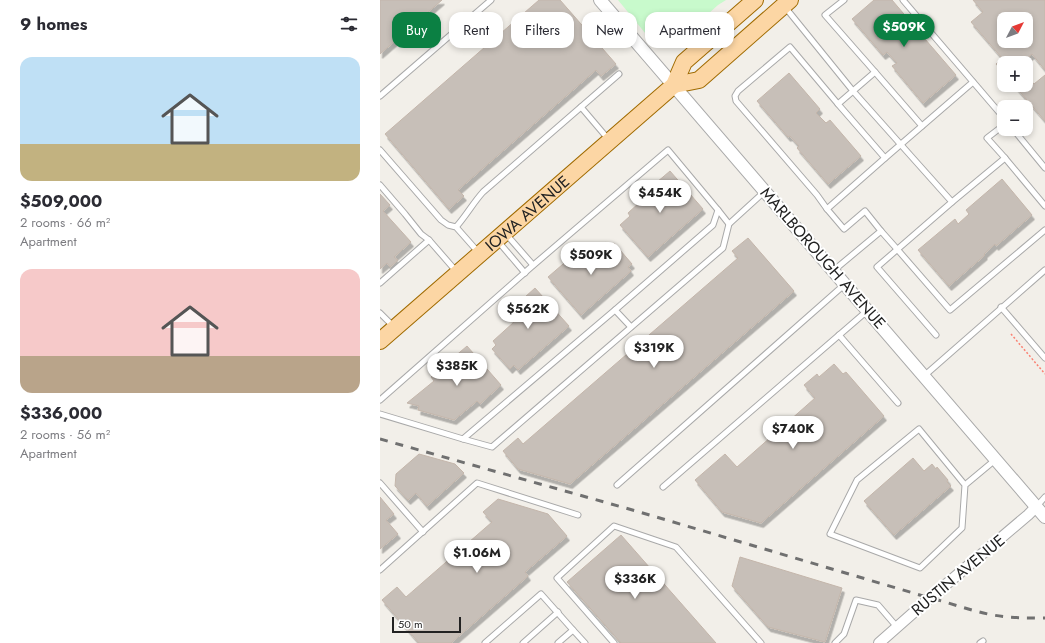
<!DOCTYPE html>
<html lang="en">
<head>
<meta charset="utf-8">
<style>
  :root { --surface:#fff; --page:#f2f2f3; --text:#2b2b33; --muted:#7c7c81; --accent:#0b8043 }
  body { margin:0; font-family:Jost,sans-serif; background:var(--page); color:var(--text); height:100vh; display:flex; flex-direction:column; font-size:15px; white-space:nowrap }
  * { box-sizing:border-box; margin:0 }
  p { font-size:13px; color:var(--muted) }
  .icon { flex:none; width:22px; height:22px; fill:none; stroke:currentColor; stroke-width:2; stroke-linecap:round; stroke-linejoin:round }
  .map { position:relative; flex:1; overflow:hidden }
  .drawer { display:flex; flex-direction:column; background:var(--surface); width:380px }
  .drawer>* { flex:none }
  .hud { position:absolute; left:12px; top:12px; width:380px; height:36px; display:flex; gap:8px }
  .needle { width:26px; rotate:49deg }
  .controls { position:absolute; left:617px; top:12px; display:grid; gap:8px }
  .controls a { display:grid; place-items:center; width:36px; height:36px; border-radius:8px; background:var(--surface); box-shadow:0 2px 6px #0003; font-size:20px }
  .scale { position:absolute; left:12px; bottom:10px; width:69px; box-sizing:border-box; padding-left:4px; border:2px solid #222; border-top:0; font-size:11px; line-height:14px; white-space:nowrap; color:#222; -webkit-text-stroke:3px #fff; paint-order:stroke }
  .price { position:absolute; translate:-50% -34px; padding:0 9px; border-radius:14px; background:#fff; color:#222; font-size:13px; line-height:26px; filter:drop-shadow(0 1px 2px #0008) }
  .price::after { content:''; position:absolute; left:50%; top:24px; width:12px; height:9px; margin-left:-6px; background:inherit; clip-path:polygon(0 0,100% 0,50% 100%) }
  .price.current { background:var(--accent); color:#fff }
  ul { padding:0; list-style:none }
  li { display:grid; align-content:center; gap:8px; height:212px; padding:0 20px }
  li span { display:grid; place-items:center; height:124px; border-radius:12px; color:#555 }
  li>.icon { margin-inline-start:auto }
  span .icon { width:72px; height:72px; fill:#fffc; stroke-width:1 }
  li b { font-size:17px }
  h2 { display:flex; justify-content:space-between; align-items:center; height:48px; padding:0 20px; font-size:17px }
  .chip { padding:0 14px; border-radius:12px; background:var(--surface); box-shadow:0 2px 6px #0003; font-size:14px; line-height:36px }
  .chip.current { background:var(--accent); color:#fff }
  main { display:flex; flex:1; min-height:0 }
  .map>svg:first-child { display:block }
  .park { fill:#c8facc }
  .building { fill:#c7bfb8; stroke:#c4b6ab; fill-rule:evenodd; filter:url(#shadow) }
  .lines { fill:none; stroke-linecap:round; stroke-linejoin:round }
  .service-casing { stroke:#a9a9a9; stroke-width:7 }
  .minor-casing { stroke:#a9a9a9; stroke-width:12 }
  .tertiary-casing { stroke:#a9a9a9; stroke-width:14 }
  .primary-casing { stroke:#a06b00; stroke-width:18 }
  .path { stroke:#fa8072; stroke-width:1.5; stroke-dasharray:2 2; stroke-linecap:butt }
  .service { stroke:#fff; stroke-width:5 }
  .minor { stroke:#fff; stroke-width:10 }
  .tertiary { stroke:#fff; stroke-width:12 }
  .primary { stroke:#fcd6a4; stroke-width:16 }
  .rail { stroke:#707070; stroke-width:3; stroke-dasharray:8 8; stroke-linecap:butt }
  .labels { text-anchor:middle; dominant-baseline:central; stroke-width:4; stroke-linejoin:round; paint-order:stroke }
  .street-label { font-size:16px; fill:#222; stroke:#fff }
</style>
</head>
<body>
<main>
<section class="drawer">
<h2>9 homes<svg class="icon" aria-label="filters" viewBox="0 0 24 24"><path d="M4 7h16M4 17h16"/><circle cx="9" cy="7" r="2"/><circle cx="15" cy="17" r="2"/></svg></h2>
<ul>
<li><span style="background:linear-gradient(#bfe0f5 70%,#c2b280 0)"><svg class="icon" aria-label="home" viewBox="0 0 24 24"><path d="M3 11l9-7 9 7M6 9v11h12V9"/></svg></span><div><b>$509,000</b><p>2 rooms · 66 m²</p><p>Apartment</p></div></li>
<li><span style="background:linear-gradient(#f6c9c9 70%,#b9a48a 0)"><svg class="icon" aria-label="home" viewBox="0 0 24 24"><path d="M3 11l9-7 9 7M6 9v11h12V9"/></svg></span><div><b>$336,000</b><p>2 rooms · 56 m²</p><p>Apartment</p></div></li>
</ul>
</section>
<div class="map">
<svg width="665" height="643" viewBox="0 0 665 643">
  <defs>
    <filter id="shadow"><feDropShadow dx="2.5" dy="4.5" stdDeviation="0" flood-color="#0004"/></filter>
  </defs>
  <rect width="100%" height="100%" fill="#f2efe9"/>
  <path class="park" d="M238,0H346L338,5L298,41L270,39Z"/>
  <g class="building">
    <path d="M0,0H62L0,54Z"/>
    <path d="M159,0H180L236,64L221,76L216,70L78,190L84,196L69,209L5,134Z"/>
    <path d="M494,0H512L535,27L534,28L544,40L545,39L576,75L543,103L512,66L517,63L507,52L503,55L472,19Z"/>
    <path d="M593,0H665V70L652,54L642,63H624V73L616,64L622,58L591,22L603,12ZM624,19H646V41H624Z"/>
    <path d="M409,73L440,109L436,113L446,123L450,120L481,156L448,184L417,148L419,146L410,136L408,137L377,101Z"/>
    <path d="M646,75L654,84L665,75V121L634,85H646Z"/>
    <path d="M290,171L323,209L268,257L240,225L250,216L248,213L260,202L257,199Z"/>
    <path d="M622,179L652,215L616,246L615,244L604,254L605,255L569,286L538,250L575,219L578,224L589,214L586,210Z"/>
    <path d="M0,194L10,205L3,211L31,242L14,257L18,260L10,267L7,263L0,269Z"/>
    <path d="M368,238L414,291L190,484L138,469L123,451L138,438L143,444L358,258L352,251Z"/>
    <path d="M226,242L230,246L234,243L252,264L248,267L251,271L201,315L168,277L197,252L205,261Z"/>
    <path d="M155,288L189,326L138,370L134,365L130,369L112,349L116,345L113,341L134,322L126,313L137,304L136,300L140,297H145Z"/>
    <path d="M87,346L121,385L100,404L97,401L74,420L38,410L39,406L27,403L54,381L51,377Z"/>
    <path d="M454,364L463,374L466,372L504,416L381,523L342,512L315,480L345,454L357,467L435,398L424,385L437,374L439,377Z"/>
    <path d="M39,454L75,464L84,473L47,506L36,493L28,500L15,486L16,474Z"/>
    <path d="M533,458L544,471L552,464L556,469L557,467L568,480L567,482L571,486L514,535L484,501Z"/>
    <path d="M0,497L14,514L6,520L18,534L0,549Z"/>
    <path d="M118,499L168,514L187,536L145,572L148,576L71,643H39L2,600L17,587L26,597L112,522L103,512Z"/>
    <path d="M241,535L336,643H241L187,582Z"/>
    <path d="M360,557L462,588L445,642L388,627L352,586Z"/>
  </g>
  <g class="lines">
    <g class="service-casing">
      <g id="service">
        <path d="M464,0L445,15L495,72L473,91L572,202L625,158L607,138L624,125"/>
        <path d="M523,0L624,118"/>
        <path d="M405,7L473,91L458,104L505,158L447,209L464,229L485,211L501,231L453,271"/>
        <path d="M495,72L542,126"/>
        <path d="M0,96L111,0"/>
        <path d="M201,107L239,74"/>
        <path d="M633,129L665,168"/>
        <path d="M0,150L61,220L68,225L76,227L99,253"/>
        <path d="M505,158L593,82"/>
        <path d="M625,158L665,206"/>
        <path d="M0,185L25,214L41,234L49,240L76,271"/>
        <path d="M447,209L437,195L356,101L355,96L358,91L410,47L458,104"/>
        <path d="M338,210L349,224"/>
        <path d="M76,227C86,216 93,203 103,192L201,107L229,140"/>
        <path d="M501,231L517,249L570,310L665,230"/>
        <path d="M126,234L153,265"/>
        <path d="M117,240L145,273"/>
        <path d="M0,283L49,240"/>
        <path d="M621,307L665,358"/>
        <path d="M235,310L251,327"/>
        <path d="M0,313L13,326"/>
        <path d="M459,335L518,403"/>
        <path d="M556,335L497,267L572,202"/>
        <path d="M544,376L665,270"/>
        <path d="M0,400L150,268L288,150L338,210L333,225L235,310L83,439L112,447L343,248L349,224L384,192"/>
        <path d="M0,414L83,439"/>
        <path d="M0,483L43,532"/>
        <path d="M237,485L464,285"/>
        <path d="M585,485L582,528L540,568L450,534L477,480L539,429L585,485L615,460"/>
        <path d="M283,487L487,311"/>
        <path d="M657,506L665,497"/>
        <path d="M0,570L97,483L198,515"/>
        <path d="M105,643L161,594L193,630"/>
        <path d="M143,643L178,612"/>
        <path d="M178,643L193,630L205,643"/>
        <path d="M234,643L177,578L234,526L296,547L381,643"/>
        <path d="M455,643L464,634L476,600L498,605L517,627"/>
        <path d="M600,643L603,641"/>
      </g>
    </g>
    <g class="minor-casing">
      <path id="minor" d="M499,643L550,598L648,515L656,507"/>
    </g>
    <g class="tertiary-casing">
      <path id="tertiary" d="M220,0L665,517"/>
    </g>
    <g class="primary-casing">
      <g id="primary">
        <path d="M294,85L319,80L410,0"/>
        <path id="s1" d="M0,341L294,85L304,62L375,0"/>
      </g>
    </g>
    <path class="path" d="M631,334L665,374"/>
    <use href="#service" class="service"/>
    <use href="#minor" class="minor"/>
    <use href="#tertiary" class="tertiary"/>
    <use href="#primary" class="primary"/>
    <path class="rail" d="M0,439L256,511L550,598C571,603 591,611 613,615C630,618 647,618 665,618"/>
  </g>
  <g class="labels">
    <g class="street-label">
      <text stroke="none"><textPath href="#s1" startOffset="195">IOWA AVENUE</textPath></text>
      <text transform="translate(443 258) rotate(49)">MARLBOROUGH AVENUE</text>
      <text transform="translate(578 575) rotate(-40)">RUSTIN AVENUE</text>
    </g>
  </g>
</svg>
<div class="controls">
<a><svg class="needle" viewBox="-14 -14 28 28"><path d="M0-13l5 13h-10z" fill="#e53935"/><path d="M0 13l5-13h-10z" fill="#7c7c81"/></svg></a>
<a>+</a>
<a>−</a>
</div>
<div class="scale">50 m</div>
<b class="price current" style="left:524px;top:48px">$509K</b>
<b class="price" style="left:280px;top:214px">$454K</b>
<b class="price" style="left:211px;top:276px">$509K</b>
<b class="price" style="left:148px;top:330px">$562K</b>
<b class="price" style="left:274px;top:369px">$319K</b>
<b class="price" style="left:77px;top:387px">$385K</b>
<b class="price" style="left:413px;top:450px">$740K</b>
<b class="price" style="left:97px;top:574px">$1.06M</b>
<b class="price" style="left:255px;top:600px">$336K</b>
<div class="hud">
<a class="chip current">Buy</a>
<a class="chip">Rent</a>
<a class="chip">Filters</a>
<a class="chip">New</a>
<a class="chip">Apartment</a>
</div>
</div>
</main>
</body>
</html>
